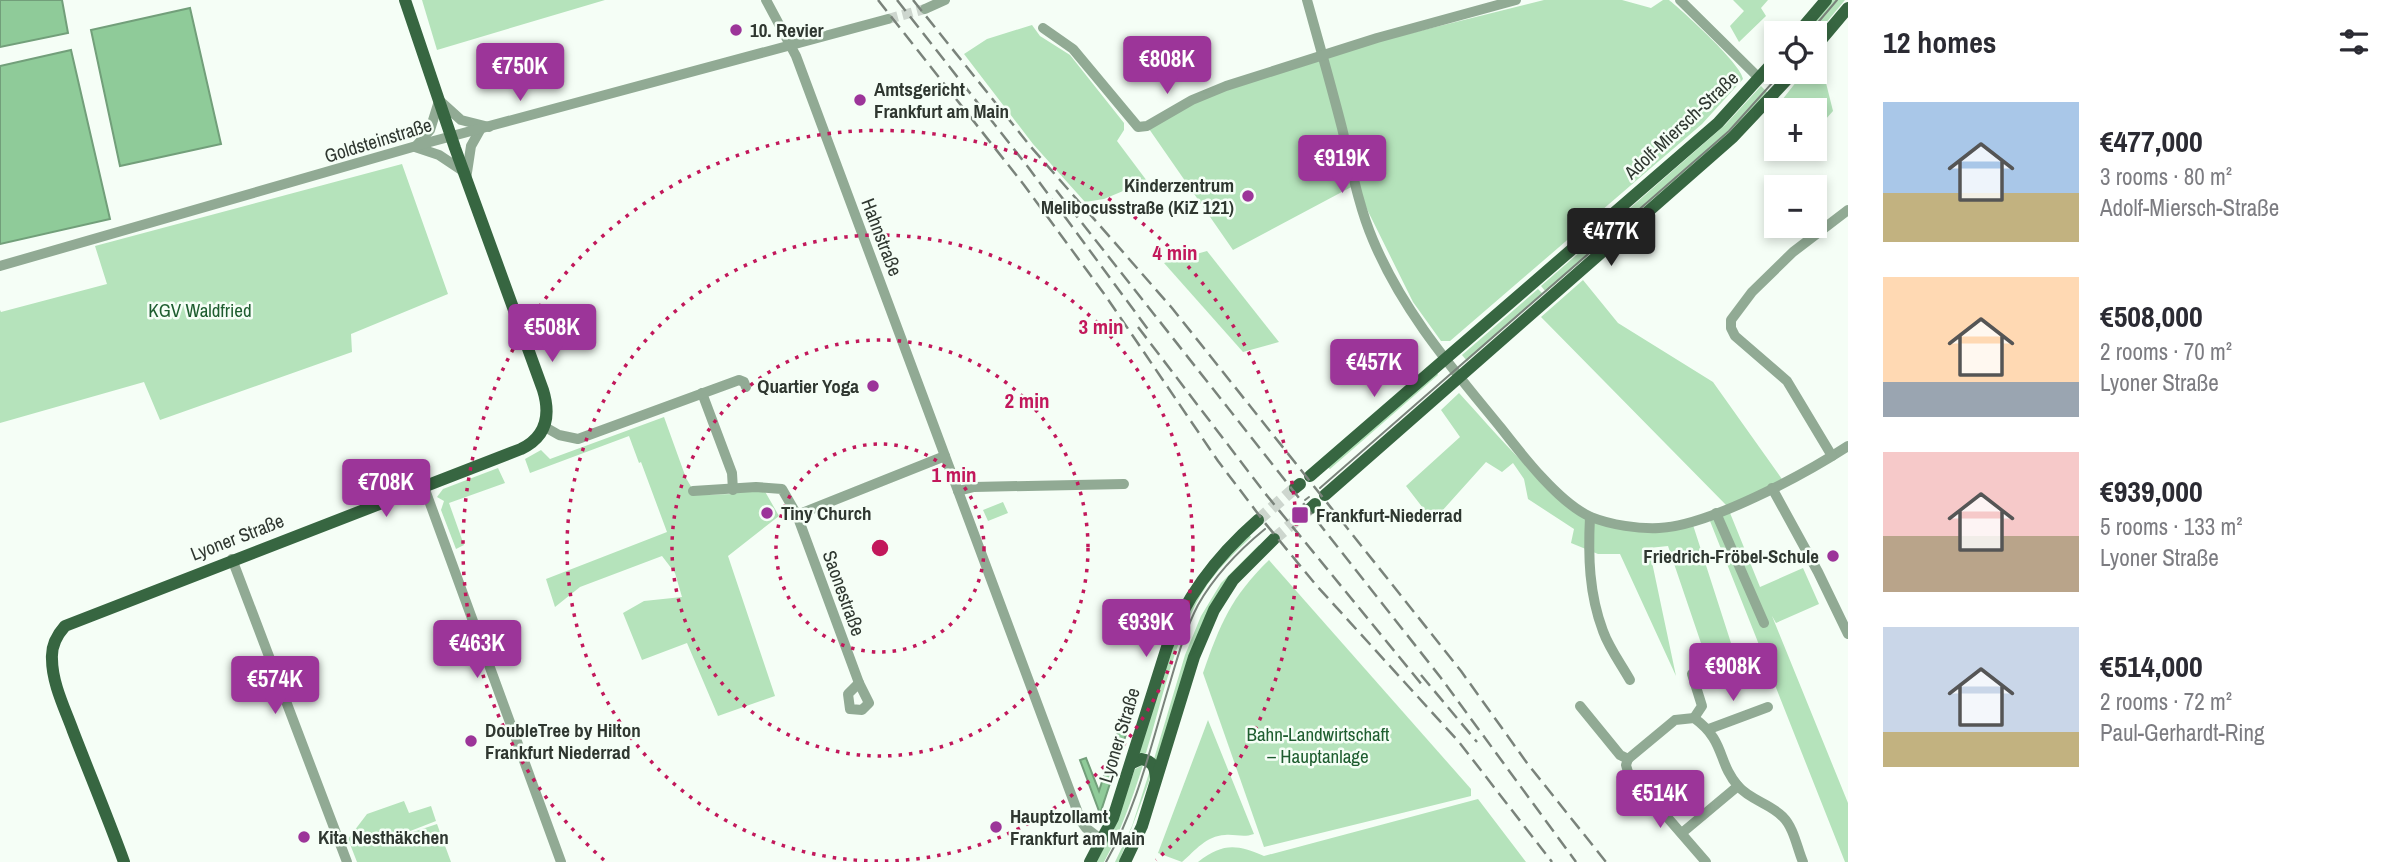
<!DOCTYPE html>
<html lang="en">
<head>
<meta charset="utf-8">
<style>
  :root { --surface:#fff; --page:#f7f7f7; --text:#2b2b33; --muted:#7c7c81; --accent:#9c3599 }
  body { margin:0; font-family:"Archivo Narrow",sans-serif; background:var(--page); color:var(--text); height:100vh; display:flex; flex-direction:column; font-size:26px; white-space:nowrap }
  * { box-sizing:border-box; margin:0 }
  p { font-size:23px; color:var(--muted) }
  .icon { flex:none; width:38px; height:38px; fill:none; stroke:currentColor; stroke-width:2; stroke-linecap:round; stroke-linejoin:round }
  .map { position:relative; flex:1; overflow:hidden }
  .side { display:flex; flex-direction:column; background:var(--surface); width:560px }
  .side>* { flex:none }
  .tools { position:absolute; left:1764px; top:21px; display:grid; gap:14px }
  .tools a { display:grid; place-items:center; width:63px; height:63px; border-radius:0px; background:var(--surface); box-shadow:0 4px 10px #0003; font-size:35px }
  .price { position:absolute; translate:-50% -60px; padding:0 16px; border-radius:7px; background:var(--accent); color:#fff; font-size:23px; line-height:46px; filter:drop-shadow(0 2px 4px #0008) }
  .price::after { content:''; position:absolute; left:50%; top:42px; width:21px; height:16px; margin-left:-10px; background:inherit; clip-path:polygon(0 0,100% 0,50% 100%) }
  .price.on { background:#222; color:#fff }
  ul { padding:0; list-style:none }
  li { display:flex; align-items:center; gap:21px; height:175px; padding:0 35px }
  li span { display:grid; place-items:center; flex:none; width:196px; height:140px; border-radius:0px; color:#555 }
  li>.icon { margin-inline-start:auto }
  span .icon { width:84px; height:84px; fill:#fffc; stroke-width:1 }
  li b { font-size:30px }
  h2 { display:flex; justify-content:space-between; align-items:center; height:84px; padding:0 35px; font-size:30px }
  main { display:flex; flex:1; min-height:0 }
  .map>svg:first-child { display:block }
  .green { fill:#b5e3bb }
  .water { fill:#8fcb99; stroke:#729f7a; stroke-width:2 }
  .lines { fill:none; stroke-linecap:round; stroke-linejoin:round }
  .minor-tunnel { stroke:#cdd6ce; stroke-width:10; stroke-dasharray:10 5; stroke-linecap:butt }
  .major-tunnel { stroke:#cdd6ce; stroke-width:12; stroke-dasharray:12 6; stroke-linecap:butt }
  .minor { stroke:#91aa94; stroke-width:10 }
  .major { stroke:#376641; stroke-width:12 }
  .tram { stroke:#7a837b; stroke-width:2 }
  .rail { stroke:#7a837b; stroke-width:2.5; stroke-dasharray:14 7; stroke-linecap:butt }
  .ring { fill:none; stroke:#c2185b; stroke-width:3.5; stroke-dasharray:3.5 7 }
  .poi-dot { fill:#9c3599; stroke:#f5fef6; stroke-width:2.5 }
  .labels { text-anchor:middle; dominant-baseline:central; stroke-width:5; stroke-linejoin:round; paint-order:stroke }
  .poi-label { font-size:19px; font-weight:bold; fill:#2f3730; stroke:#f5fef6; text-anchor:start }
  .street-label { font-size:19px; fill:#2f3730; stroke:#f5fef6 }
  .park-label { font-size:19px; fill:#1e5d2f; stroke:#f5fef6 }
  .centre { fill:#c2185b; stroke:#f5fef6; stroke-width:3.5 }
  .ring-label { font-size:21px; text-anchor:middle; font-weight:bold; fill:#c2185b; stroke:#f5fef6; stroke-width:5; stroke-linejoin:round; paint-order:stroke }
</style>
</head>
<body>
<main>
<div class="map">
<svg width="1848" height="862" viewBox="0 0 1848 862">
  <rect width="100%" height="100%" fill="#f5fef6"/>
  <g class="green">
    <path d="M422,0H605L437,50Z"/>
    <path d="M1544,0H1622L1651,8L1663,0H1669C1683,11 1742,65 1743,79L1702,124L1450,341H1441L1413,302L1355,185L1233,250L1147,126L1226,86L1323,55Z"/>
    <path d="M1733,0H1768L1761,8L1766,16L1739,42L1730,26L1744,11Z"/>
    <path d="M1832,0H1845L1815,36V33H1804Z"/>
    <path d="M1032,25L1040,36L1070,55L1124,123V130L1117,141L1147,181L1104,199L1085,202L1033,144L964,54L987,39Z"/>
    <path d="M1815,65L1823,71L1833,111L1817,129L1815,110H1794L1782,100L1804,72H1815Z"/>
    <path d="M1761,86L1768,93L1727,135L1546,292L1541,286L1725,125Z"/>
    <path d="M402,164L448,294L351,334L352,352L160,420L144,382L0,423V310L1,312L107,284L95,246Z"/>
    <path d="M1207,251L1279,342L1243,352L1164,263Z"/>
    <path d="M1583,280L1618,323L1713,382L1784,482L1728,508L1760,587L1803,568L1819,604L1776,623L1772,616L1848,803V862H1845L1708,516L1728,507L1541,317Z"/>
    <path d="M1538,289L1543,294L1467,361L1462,355Z"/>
    <path d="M1437,373L1438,375L1330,469L1327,467Z"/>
    <path d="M1459,393C1498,435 1568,523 1628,529C1649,531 1672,526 1693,525L1731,643L1703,649L1668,546L1649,548L1676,676L1620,554H1598L1571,543L1574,529L1528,499L1524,479L1513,463L1502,472L1486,462L1433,521L1406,486L1460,437L1441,410Z"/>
    <path d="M664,417L686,478L696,495L732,494L763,488L779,516L728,556L775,696L718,716L687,643L642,660L623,613L644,601L682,597L675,573L662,556L580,587L555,607L546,579L667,532L641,462L639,463L629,436L530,473L525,459L541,450L550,459Z"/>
    <path d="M498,468L505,483L449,503L464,545L456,549L441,510L444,501L437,497L443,489Z"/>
    <path d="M1003,502L1008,513L988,521L983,510Z"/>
    <path d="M1249,534L1251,537C1235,552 1220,567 1207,585C1175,634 1163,698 1146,753L1139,754C1152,709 1164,663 1184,621C1199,588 1225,561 1249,534Z"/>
    <path d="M1259,545L1262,548L1224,586L1157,769L1154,759L1185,655L1201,616L1221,583Z"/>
    <path d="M1269,560L1471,789V796L1264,847L1203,673C1220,624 1231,597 1269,560Z"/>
    <path d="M1208,720L1254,834C1243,838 1236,834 1225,835C1206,836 1196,850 1182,862L1158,853Z"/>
    <path d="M1143,765C1132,799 1121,831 1104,862H1096L1113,832L1135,769Z"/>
    <path d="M1150,770L1151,776L1119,862H1115L1132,826Z"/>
    <path d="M1478,799L1526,862H1198C1223,843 1236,844 1264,856Z"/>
    <path d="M404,801L409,813L431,806L436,821L377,844L437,824L451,862H357L348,839L367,814Z"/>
  </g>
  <g class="water">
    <path d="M0,0H62L68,33L0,47Z"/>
    <path d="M190,8L221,144L120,166L91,30Z"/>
    <path d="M71,50L110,219L0,244V66Z"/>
    <path d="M1123,717L1131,719L1101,811H1099L1080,760L1086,758L1099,791Z"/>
  </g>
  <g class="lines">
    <path class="minor-tunnel" d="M888,19L925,9"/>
    <g class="major-tunnel">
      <path d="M1258,520L1295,488"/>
      <path d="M1274,539L1311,508"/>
    </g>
    <g class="minor">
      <path d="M766,0L796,56L1081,821L1086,828L1103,841"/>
      <path d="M1307,0C1319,43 1331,85 1342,128C1351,165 1358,205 1373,240C1403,312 1453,369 1501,428C1522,455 1560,504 1591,517C1611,525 1639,529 1659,528C1709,526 1805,474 1848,446"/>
      <path d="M1680,0L1759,78"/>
      <path d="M925,9L945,0"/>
      <path d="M1043,28L1073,49L1138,127L1147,126L1192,100L1226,86L1377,38L1516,0"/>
      <path d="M440,101L461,120L489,127"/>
      <path d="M417,145L430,130L439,101"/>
      <path d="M415,147L439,155L463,171"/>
      <path d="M466,179L471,146L480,130"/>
      <path d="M0,266L430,142L888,19"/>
      <path d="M702,393L732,473L733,490"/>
      <path d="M545,427L559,435L578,439L739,380L744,382L746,387"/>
      <path d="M1832,456L1787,381L1735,336L1731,328V320L1752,292L1793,252L1848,210"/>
      <path d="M424,487L561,862"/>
      <path d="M1772,488L1818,572L1848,634"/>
      <path d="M693,491L756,487L782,489L797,515L945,456"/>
      <path d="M958,491L974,487L1124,484"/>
      <path d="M1716,513L1764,623"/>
      <path d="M797,515L859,683"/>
      <path d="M1590,517C1588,556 1589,594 1603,631C1609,648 1621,664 1630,680"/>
      <path d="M232,559L347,862"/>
      <path d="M859,683L869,703L862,710L850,709L848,694Z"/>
      <path d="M1580,706L1620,755L1628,759L1626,765L1628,772L1706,862"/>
      <path d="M1694,718L1702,706L1692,674L1757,649"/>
      <path d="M1709,729L1768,707"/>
      <path d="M1628,759L1675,720L1694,718C1726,741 1717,762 1738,786C1750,800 1771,804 1783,817C1794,828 1797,848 1803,862"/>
      <path d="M1683,832L1738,786"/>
    </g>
    <g class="major">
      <path d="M1798,33L1826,0"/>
      <path d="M1815,47L1848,8"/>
      <path d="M1310,476L1718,123L1776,59"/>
      <path d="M1295,488L1300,484"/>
      <path d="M1325,495L1733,137L1794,72"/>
      <path d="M1311,508L1315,504"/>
      <path d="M1132,763L1141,759C1153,761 1155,767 1156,778"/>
      <path d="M124,862C108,818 90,775 73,731C65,709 52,683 52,659C51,646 57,635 65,626L521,449C546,437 551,416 543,390L455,148L405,0"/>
      <path d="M1090,862L1113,818L1167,647C1185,597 1218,555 1258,520"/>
      <path d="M1125,862L1142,826L1194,657L1214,610L1233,580L1274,539"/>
    </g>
    <g class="tram">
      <path d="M1809,33L1837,0"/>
      <path d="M1320,488L1729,131L1782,72"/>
      <path d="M1305,500L1309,497"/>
      <path d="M1106,862C1137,808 1151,745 1169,686C1177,659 1185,630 1198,605C1215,575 1238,551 1265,529"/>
    </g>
    <g class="rail">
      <path d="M878,0L1024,185L1105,295L1218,461L1265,523L1316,585L1459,742L1552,862"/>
      <path d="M897,0L1028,167L1150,332"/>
      <path d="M913,0L1031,147L1172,308L1461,671L1527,763L1606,862"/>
      <path d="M1056,190L1441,678L1576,862"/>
      <path d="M1138,327L1264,492L1423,686"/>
      <path d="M1421,675L1477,742"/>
    </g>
  </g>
  <g class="ring">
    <circle cx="880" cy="548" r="104"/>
    <circle cx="880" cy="548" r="208"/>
    <circle cx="880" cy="548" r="313"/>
    <path d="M604 860A417 417 0 1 1 1156 860"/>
  </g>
  <g class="poi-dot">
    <circle cx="736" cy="30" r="7"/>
    <circle cx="860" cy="100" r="7"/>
    <circle cx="1248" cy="196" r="7"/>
    <circle cx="873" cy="386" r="7"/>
    <circle cx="767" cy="513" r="7"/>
    <rect x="1291" y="506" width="18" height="18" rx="3.5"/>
    <circle cx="1833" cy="556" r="7"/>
    <circle cx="471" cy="741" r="7"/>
    <circle cx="996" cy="827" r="7"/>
    <circle cx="304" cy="837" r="7"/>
  </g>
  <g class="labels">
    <g class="poi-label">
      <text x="750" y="30">10. Revier</text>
      <text x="874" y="89">Amtsgericht<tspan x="874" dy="22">Frankfurt am Main</tspan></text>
      <text x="1234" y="185" text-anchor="end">Kinderzentrum<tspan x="1234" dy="22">Melibocusstraße (KiZ 121)</tspan></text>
      <text x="859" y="386" text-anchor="end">Quartier Yoga</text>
      <text x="781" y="513">Tiny Church</text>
      <text x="1316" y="515">Frankfurt-Niederrad</text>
      <text x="1819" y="556" text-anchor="end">Friedrich-Fröbel-Schule</text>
      <text x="485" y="730">DoubleTree by Hilton<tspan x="485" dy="22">Frankfurt Niederrad</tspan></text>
      <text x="1010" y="816">Hauptzollamt<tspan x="1010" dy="22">Frankfurt am Main</tspan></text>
      <text x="318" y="837">Kita Nesthäkchen</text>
    </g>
    <g class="street-label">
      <text transform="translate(1681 125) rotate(-43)">Adolf-Miersch-Straße</text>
      <text transform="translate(378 140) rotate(-17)">Goldsteinstraße</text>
      <text transform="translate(882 237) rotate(69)">Hahnstraße</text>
      <text transform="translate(237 537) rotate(-21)">Lyoner Straße</text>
      <text transform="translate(844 593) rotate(70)">Saonestraße</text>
      <text transform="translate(1119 735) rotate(-73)">Lyoner Straße</text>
    </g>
    <g class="park-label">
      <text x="200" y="310">KGV Waldfried</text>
      <text x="1318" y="734">Bahn-Landwirtschaft<tspan x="1318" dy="22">– Hauptanlage</tspan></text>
    </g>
  </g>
  <circle cx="880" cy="548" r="10" class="centre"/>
  <g class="ring-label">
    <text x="1175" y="260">4 min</text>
    <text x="1101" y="334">3 min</text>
    <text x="1027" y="408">2 min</text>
    <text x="954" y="482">1 min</text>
  </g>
</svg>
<div class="tools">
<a><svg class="icon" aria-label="locate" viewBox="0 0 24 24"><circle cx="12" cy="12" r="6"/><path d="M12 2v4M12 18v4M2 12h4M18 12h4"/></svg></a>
<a>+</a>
<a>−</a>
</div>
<b class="price" style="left:1167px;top:96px">€808K</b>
<b class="price" style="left:520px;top:103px">€750K</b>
<b class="price" style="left:1342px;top:195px">€919K</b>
<b class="price on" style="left:1611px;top:268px">€477K</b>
<b class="price" style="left:552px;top:364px">€508K</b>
<b class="price" style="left:1374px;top:399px">€457K</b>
<b class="price" style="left:386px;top:519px">€708K</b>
<b class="price" style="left:1146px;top:659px">€939K</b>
<b class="price" style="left:477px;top:680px">€463K</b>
<b class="price" style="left:1733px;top:703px">€908K</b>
<b class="price" style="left:275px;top:716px">€574K</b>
<b class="price" style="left:1660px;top:830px">€514K</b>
</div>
<section class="side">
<h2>12 homes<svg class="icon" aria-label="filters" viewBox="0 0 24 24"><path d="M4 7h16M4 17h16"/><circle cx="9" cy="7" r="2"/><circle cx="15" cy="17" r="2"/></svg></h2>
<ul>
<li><span style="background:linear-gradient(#a9c7e8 65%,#c2b280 0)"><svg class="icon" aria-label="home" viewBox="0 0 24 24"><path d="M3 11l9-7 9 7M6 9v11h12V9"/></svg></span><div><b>€477,000</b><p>3 rooms · 80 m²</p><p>Adolf-Miersch-Straße</p></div></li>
<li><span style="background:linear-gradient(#ffd9b3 75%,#9aa5b1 0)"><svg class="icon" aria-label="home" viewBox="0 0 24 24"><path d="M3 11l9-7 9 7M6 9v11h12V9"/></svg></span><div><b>€508,000</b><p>2 rooms · 70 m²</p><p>Lyoner Straße</p></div></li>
<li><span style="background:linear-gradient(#f6c9c9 60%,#b9a48a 0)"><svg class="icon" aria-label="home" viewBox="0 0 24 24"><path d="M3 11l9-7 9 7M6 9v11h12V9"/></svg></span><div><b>€939,000</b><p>5 rooms · 133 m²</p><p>Lyoner Straße</p></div></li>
<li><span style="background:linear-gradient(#c9d6e8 75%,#c2b280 0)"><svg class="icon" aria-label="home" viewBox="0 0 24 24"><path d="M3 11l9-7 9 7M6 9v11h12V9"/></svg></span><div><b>€514,000</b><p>2 rooms · 72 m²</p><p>Paul-Gerhardt-Ring</p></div></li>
</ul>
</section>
</main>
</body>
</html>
